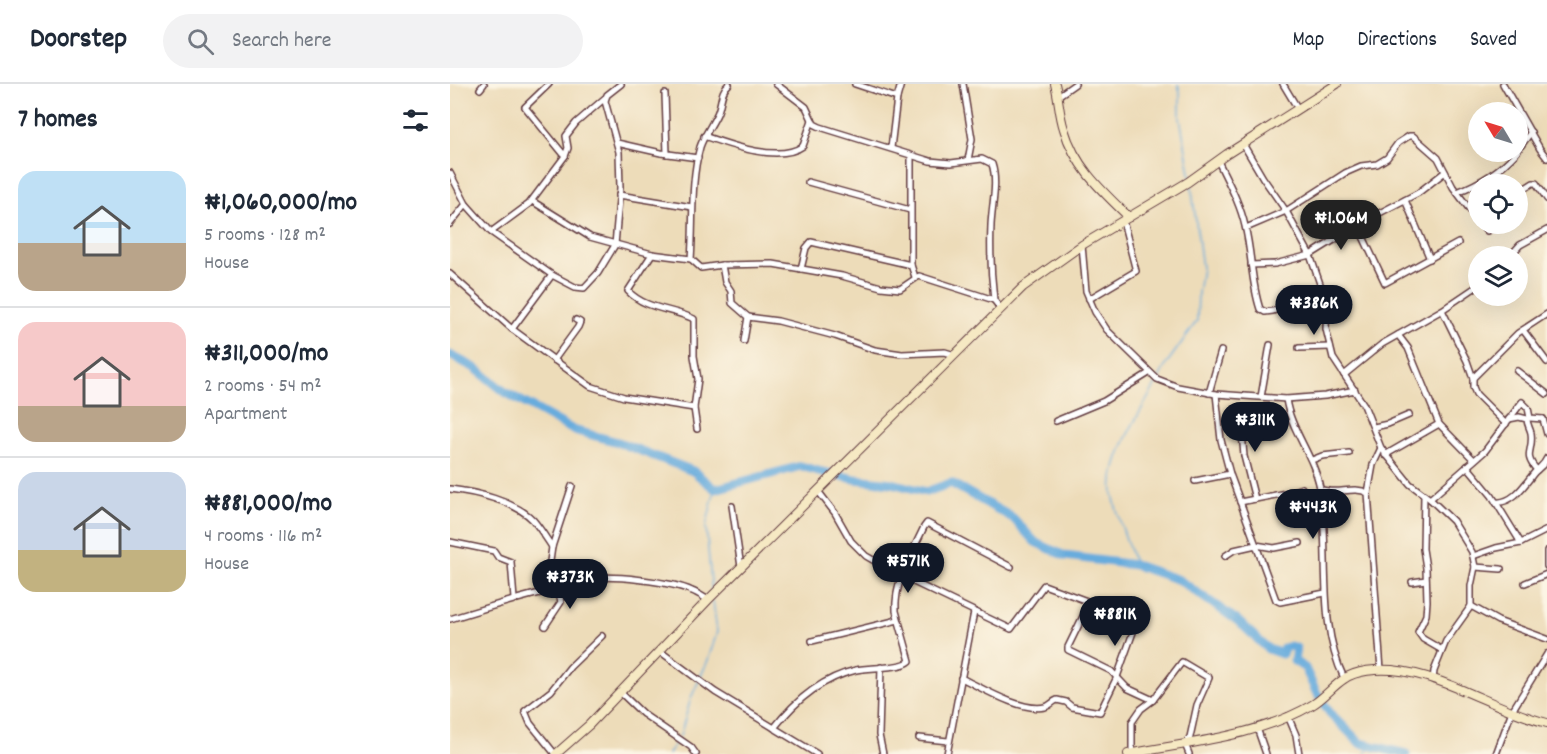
<!DOCTYPE html>
<html lang="en">
<head>
<meta charset="utf-8">
<style>
  :root { --surface:#fff; --page:#f2f2f3; --text:#1f2937; --muted:#747a83; --line:#e0e1e3; --accent:#111827 }
  body { margin:0; font-family:Dekko,sans-serif; background:var(--page); color:var(--text); height:100vh; display:flex; flex-direction:column; font-size:22px; white-space:nowrap }
  * { box-sizing:border-box; margin:0 }
  p { font-size:20px; color:var(--muted) }
  .icon { flex:none; width:33px; height:33px; fill:none; stroke:currentColor; stroke-width:2; stroke-linecap:round; stroke-linejoin:round }
  .map { position:relative; flex:1; overflow:hidden }
  .details { display:flex; flex-direction:column; background:var(--surface); width:450px }
  .details>* { flex:none }
  .needle { width:39px; rotate:308deg }
  .tools { position:absolute; left:1018px; top:18px; display:grid; gap:12px }
  .tools a { display:grid; place-items:center; width:60px; height:60px; border-radius:50%; background:var(--surface); box-shadow:0 6px 24px #0002; font-size:30px }
  .price { position:absolute; translate:-50% -51px; padding:0 14px; border-radius:21px; background:var(--accent); color:#fff; font-size:20px; line-height:39px; filter:drop-shadow(0 2px 3px #0008) }
  .price::after { content:''; position:absolute; left:50%; top:36px; width:18px; height:14px; margin-left:-9px; background:inherit; clip-path:polygon(0 0,100% 0,50% 100%) }
  .price.current { background:#222; color:#fff }
  ul { padding:0; list-style:none }
  li { display:flex; align-items:center; gap:18px; height:150px; padding:0 18px }
  li+li { border-top:2px solid var(--line) }
  li span { display:grid; place-items:center; flex:none; width:168px; height:120px; border-radius:18px; color:#555 }
  li>.icon { margin-inline-start:auto }
  span .icon { width:72px; height:72px; fill:#fffc; stroke-width:1 }
  li b { font-size:26px }
  h2 { display:flex; justify-content:space-between; align-items:center; height:72px; padding:0 18px; font-size:26px }
  header { display:flex; align-items:center; gap:36px; box-sizing:border-box; height:84px; padding:0 30px; background:var(--surface); border-bottom:2px solid var(--line) }
  header strong { font-size:28px }
  nav { display:flex; gap:33px; margin-inline-start:auto; font-size:21px }
  .search { width:420px; height:54px; background:var(--page); display:flex; align-items:center; gap:15px; box-sizing:border-box; padding:0 21px; border-radius:33px; color:var(--muted); font-size:22px }
  main { display:flex; flex:1; min-height:0 }
  .map>svg:first-child { display:block }
  .lines { fill:none; stroke-linecap:round; stroke-linejoin:round }
  .stream { stroke:#68acdd; stroke-width:1.5 }
  .river { stroke:#68acdd; stroke-width:9 }
  .street-casing { stroke:#623b40; stroke-width:8 }
  .secondary-casing { stroke:#623b40; stroke-width:10 }
  .street { stroke:#fff; stroke-width:5 }
  .secondary { stroke:#f6e9c3; stroke-width:8 }
</style>
</head>
<body>
<header>
<strong>Doorstep</strong>
<div class="search"><svg class="icon" aria-label="search" viewBox="0 0 24 24"><circle cx="10" cy="10" r="6"/><path d="M15 15l6 6"/></svg>Search here</div>
<nav><a>Map</a><a>Directions</a><a>Saved</a></nav>
</header>
<main>
<section class="details">
<h2>7 homes<svg class="icon" aria-label="filters" viewBox="0 0 24 24"><path d="M4 7h16M4 17h16"/><circle cx="9" cy="7" r="2"/><circle cx="15" cy="17" r="2"/></svg></h2>
<ul>
<li><span style="background:linear-gradient(#bfe0f5 60%,#b9a48a 0)"><svg class="icon" aria-label="home" viewBox="0 0 24 24"><path d="M3 11l9-7 9 7M6 9v11h12V9"/></svg></span><div><b>₦1,060,000/mo</b><p>5 rooms · 128 m²</p><p>House</p></div></li>
<li><span style="background:linear-gradient(#f6c9c9 70%,#b9a48a 0)"><svg class="icon" aria-label="home" viewBox="0 0 24 24"><path d="M3 11l9-7 9 7M6 9v11h12V9"/></svg></span><div><b>₦311,000/mo</b><p>2 rooms · 54 m²</p><p>Apartment</p></div></li>
<li><span style="background:linear-gradient(#c9d6e8 65%,#c2b280 0)"><svg class="icon" aria-label="home" viewBox="0 0 24 24"><path d="M3 11l9-7 9 7M6 9v11h12V9"/></svg></span><div><b>₦881,000/mo</b><p>4 rooms · 116 m²</p><p>House</p></div></li>
</ul>
</section>
<div class="map">
<svg width="1097" height="670" viewBox="0 0 1097 670">
  <rect width="100%" height="100%" fill="#fcf5e5"/>
  <filter id="ink" filterUnits="userSpaceOnUse"><feTurbulence type="fractalNoise" baseFrequency=".0167" numOctaves="2"/><feDisplacementMap in="SourceGraphic" scale="12" xChannelSelector="R" yChannelSelector="G"/><feConvolveMatrix kernelMatrix="1 2 1 2 8 2 1 2 1" color-interpolation-filters="sRGB"/></filter>
  <filter id="wash" filterUnits="userSpaceOnUse"><feTurbulence type="fractalNoise" baseFrequency=".008" numOctaves="4" result="noise"/><feDisplacementMap in="SourceGraphic" scale="24" xChannelSelector="R" yChannelSelector="G"/><feGaussianBlur stdDeviation="1.35" result="paint"/><feColorMatrix in="noise" values="0 0 0 0 0 0 0 0 0 0 0 0 0 0 0 0 0 1.4 0 .05"/><feComposite in="paint" operator="in"/></filter>
  <g filter="url(#wash)">
    <rect width="100%" height="100%" fill="#eddcb9"/>
    <g class="lines">
      <g class="stream">
        <path d="M728,0L730,8V34L741,94"/>
        <path d="M709,294L717,279L747,237L748,209L752,184L741,99"/>
        <path d="M685,481C678,460 666,430 663,409C658,374 691,328 707,298"/>
        <path d="M262,509L256,443L265,405"/>
        <path d="M230,652L241,614L258,576L267,548L263,517"/>
        <path d="M218,670L227,656"/>
        <path d="M915,670L920,661"/>
      </g>
      <path class="river" d="M0,271L25,284L55,308L123,346L168,358L243,387L265,405L351,382L372,388L405,395L442,399L476,408L501,399L563,434L585,458L615,472L685,481L729,496L788,537L818,565L832,570L834,564L840,562L846,564L844,577L855,584L866,608L880,629L910,659L956,670"/>
    </g>
  </g>
  <g filter="url(#ink)">
    <g class="lines">
      <g class="street-casing">
        <g id="street">
          <path d="M99,0L75,23L115,72"/>
          <path d="M326,0L356,23L364,40L370,43L480,77L501,79L532,75L542,80C548,98 542,121 541,141C540,166 541,191 544,216"/>
          <path d="M405,0L447,14"/>
          <path d="M513,0L522,55L518,76"/>
          <path d="M833,0L848,25"/>
          <path d="M1053,0L1090,65L1097,74"/>
          <path d="M30,5L34,0"/>
          <path d="M215,10L217,70"/>
          <path d="M608,12L625,0"/>
          <path d="M254,52C280,61 329,79 353,62L362,36"/>
          <path d="M167,59L211,69L248,74"/>
          <path d="M793,60L813,94L836,127L860,171L877,220L876,245L883,274L914,321L931,364L960,400L980,415L1003,437L1022,468L1025,483L1021,502V522L996,557L984,587L983,596"/>
          <path d="M441,64L447,14L451,0"/>
          <path d="M1068,66L1081,48"/>
          <path d="M461,72V181L465,193"/>
          <path d="M768,77C778,98 790,119 795,142C802,170 801,198 810,225L815,228L823,227L874,209"/>
          <path d="M0,89L16,120L41,148L102,191L125,203L134,204L148,189L165,161L170,104L169,68L155,17L157,11L171,0"/>
          <path d="M358,98L460,126"/>
          <path d="M1007,108C1031,99 1050,87 1067,68"/>
          <path d="M169,111L242,123"/>
          <path d="M955,116L980,175"/>
          <path d="M82,117L140,153L202,170L241,175L251,184L272,181L323,180L392,192L431,203L450,205L469,192L544,216L550,224"/>
          <path d="M1068,121L1069,108L1083,99H1086L1097,115"/>
          <path d="M0,140L16,120"/>
          <path d="M1030,140L1037,147L1049,140"/>
          <path d="M908,142L935,199L1008,159"/>
          <path d="M796,144L836,127L895,89L911,82L927,80L937,74L948,59L959,52H963L988,74L1003,103L1029,138"/>
          <path d="M41,148L79,120L115,72L118,64L116,52L126,39L155,14"/>
          <path d="M632,161L636,207L645,228L657,246L707,295L728,303L766,310L836,315L875,312L905,306"/>
          <path d="M202,170L178,207C196,226 222,224 244,235V272L248,295L244,324L247,345"/>
          <path d="M1060,172L1070,161L1097,146"/>
          <path d="M241,175C244,138 240,99 250,63C254,51 262,41 267,30C272,20 270,7 279,0"/>
          <path d="M272,181L275,198L281,207L282,219L298,233L328,237L385,252L425,266L452,270L495,268L505,271"/>
          <path d="M801,181L825,180L860,171L918,135L968,109L995,88"/>
          <path d="M351,185L356,164L361,158L461,181"/>
          <path d="M0,190L62,245L140,302L174,313L244,324"/>
          <path d="M639,215L686,187L673,137"/>
          <path d="M992,226L1017,277L1023,294V303L1026,310L1056,340"/>
          <path d="M62,245L102,191"/>
          <path d="M1073,246L1097,278"/>
          <path d="M948,251L958,264L989,340L1024,376"/>
          <path d="M294,257L298,233"/>
          <path d="M849,264L880,263"/>
          <path d="M104,276L128,243L130,238L126,236"/>
          <path d="M1067,287L1097,310"/>
          <path d="M894,291L932,260L992,226L1029,201"/>
          <path d="M1023,294L1068,249L1097,230"/>
          <path d="M759,309L771,267"/>
          <path d="M766,310L771,356L780,390L826,516L830,518L875,509"/>
          <path d="M811,313L820,261"/>
          <path d="M836,315C840,345 864,372 870,404C881,466 866,537 894,594"/>
          <path d="M790,325L794,372L805,415"/>
          <path d="M1059,335L1069,333L1077,335C1077,341 1080,344 1081,349C1084,367 1072,370 1087,386"/>
          <path d="M1093,335L1097,350"/>
          <path d="M606,337L654,317L699,289"/>
          <path d="M924,343L938,340L959,331"/>
          <path d="M935,371L989,340"/>
          <path d="M862,376L872,372L899,369"/>
          <path d="M1017,382L1042,412L1071,459"/>
          <path d="M745,397L780,390"/>
          <path d="M0,405C25,408 65,417 83,436C90,444 96,454 102,463"/>
          <path d="M870,405C888,412 902,401 918,409"/>
          <path d="M368,407L385,429L401,457L416,472L451,492L561,545L594,501L637,517L638,522L618,563V566L661,587L677,604L703,616"/>
          <path d="M974,411L973,465L976,484L977,517L976,531L968,548L973,555L992,566"/>
          <path d="M980,415L1035,367L1072,318L1078,324L1080,334L1093,335"/>
          <path d="M790,418L836,409L852,404"/>
          <path d="M1046,418C1063,420 1075,400 1084,389C1089,383 1094,382 1097,374"/>
          <path d="M282,422L291,483"/>
          <path d="M0,458L44,467L48,473L61,478L64,515"/>
          <path d="M1097,467V482"/>
          <path d="M775,472L784,466L806,461L824,464L850,459"/>
          <path d="M1023,472L1046,464L1071,459L1097,446"/>
          <path d="M1025,483L1051,485"/>
          <path d="M962,498L976,496"/>
          <path d="M1075,499L1097,490"/>
          <path d="M96,506L102,463L122,402"/>
          <path d="M1021,522L1048,537L1097,555"/>
          <path d="M0,535C35,524 70,513 107,505C117,502 127,497 137,495C159,490 223,498 242,507C248,509 253,513 258,516"/>
          <path d="M95,542L111,518L108,505"/>
          <path d="M362,557L448,536"/>
          <path d="M211,568L265,608L367,670"/>
          <path d="M431,583L429,651L433,670"/>
          <path d="M931,586L918,409L923,381L931,364"/>
          <path d="M511,594C532,604 571,628 595,623C600,622 602,618 607,616L616,618L622,623L650,628L667,593L686,540"/>
          <path d="M170,608L193,630L241,663L246,670"/>
          <path d="M838,632L846,651L849,670"/>
          <path d="M324,644C345,617 372,594 406,586C419,583 452,585 460,577L446,527C444,497 462,469 474,443L477,439L561,483"/>
          <path d="M807,644L816,670"/>
          <path d="M469,654L498,657"/>
          <path d="M682,669V638L691,625L703,616L732,578L759,594L747,621L740,653L735,660L739,670"/>
          <path d="M105,670L80,639L75,627L101,607L120,583L152,552"/>
          <path d="M497,670L524,528"/>
          <path d="M1046,670L1062,627L1097,570"/>
        </g>
      </g>
      <g class="secondary-casing">
        <g id="secondary">
          <path d="M605,0C609,15 609,30 614,45C625,83 652,107 679,133"/>
          <path d="M106,670L139,641L258,516L573,203L632,161L738,98L777,70L887,0"/>
          <path d="M678,670C740,658 807,653 862,621C874,614 883,602 894,595C906,586 928,585 942,586C997,591 1045,626 1097,639"/>
        </g>
      </g>
      <use href="#street" class="street"/>
      <use href="#secondary" class="secondary"/>
    </g>
  </g>
</svg>
<div class="tools">
<a><svg class="needle" viewBox="-14 -14 28 28"><path d="M0-13l5 13h-10z" fill="#e53935"/><path d="M0 13l5-13h-10z" fill="#747a83"/></svg></a>
<a><svg class="icon" aria-label="locate" viewBox="0 0 24 24"><circle cx="12" cy="12" r="6"/><path d="M12 2v4M12 18v4M2 12h4M18 12h4"/></svg></a>
<a><svg class="icon" aria-label="layers" viewBox="0 0 24 24"><path d="M12 4l9 5-9 5-9-5zM3 14l9 5 9-5"/></svg></a>
</div>
<b class="price current" style="left:891px;top:167px">₦1.06M</b>
<b class="price" style="left:864px;top:252px">₦386K</b>
<b class="price" style="left:805px;top:369px">₦311K</b>
<b class="price" style="left:863px;top:456px">₦443K</b>
<b class="price" style="left:458px;top:510px">₦571K</b>
<b class="price" style="left:120px;top:526px">₦373K</b>
<b class="price" style="left:665px;top:563px">₦881K</b>
</div>
</main>
</body>
</html>
